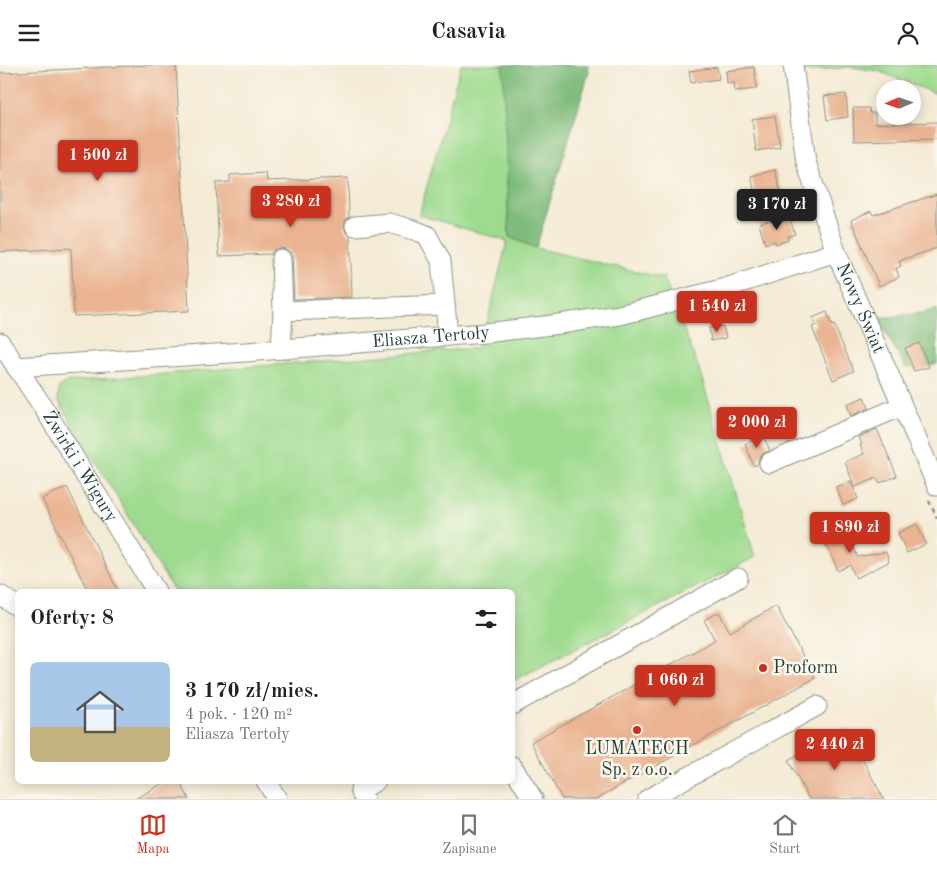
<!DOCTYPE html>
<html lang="pl">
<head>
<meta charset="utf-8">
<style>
  :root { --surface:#fff; --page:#f6f6f6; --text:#222; --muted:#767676; --line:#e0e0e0; --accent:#c8321e }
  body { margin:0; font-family:"Old Standard TT",serif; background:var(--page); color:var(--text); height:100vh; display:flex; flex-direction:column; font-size:19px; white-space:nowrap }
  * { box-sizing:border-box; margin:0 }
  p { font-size:16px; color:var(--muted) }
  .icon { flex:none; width:28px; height:28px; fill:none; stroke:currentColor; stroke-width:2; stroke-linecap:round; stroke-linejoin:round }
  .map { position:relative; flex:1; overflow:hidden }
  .drawer { position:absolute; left:15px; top:524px; width:500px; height:195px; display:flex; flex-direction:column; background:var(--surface); border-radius:8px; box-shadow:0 2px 12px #0003 }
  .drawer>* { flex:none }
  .needle { width:32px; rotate:268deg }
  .buttons { position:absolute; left:876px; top:15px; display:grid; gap:10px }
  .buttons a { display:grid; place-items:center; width:45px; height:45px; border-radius:50%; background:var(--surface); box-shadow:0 2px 12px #0003; font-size:25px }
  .price { position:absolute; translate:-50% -42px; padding:0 11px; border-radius:5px; background:var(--accent); color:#fff; font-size:16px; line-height:32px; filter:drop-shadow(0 1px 2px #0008) }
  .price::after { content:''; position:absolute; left:50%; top:30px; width:15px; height:11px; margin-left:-8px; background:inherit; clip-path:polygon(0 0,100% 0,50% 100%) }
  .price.current { background:#222; color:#fff }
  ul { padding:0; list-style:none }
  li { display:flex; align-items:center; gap:15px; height:125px; padding:0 15px }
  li+li { border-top:1px solid var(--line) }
  li span { display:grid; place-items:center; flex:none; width:140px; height:100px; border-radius:8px; color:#555 }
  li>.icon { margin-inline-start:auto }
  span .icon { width:60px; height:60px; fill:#fffc; stroke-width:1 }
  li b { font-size:21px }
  h2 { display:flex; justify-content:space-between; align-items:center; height:60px; padding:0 15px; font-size:21px }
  header { display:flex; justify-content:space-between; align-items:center; height:65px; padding:0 15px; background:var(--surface); font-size:22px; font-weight:600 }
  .tab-bar { display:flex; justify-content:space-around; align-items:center; height:70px; border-top:1px solid var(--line); background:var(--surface); font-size:14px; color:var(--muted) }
  .tab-bar a { display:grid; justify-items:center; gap:2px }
  .tab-bar .current { color:var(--accent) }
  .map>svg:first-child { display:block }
  .green { fill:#9fdb8f; stroke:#5f8c62 }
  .forest { fill:#7fbb7a; stroke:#4f7c57 }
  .building { fill:#eab391 }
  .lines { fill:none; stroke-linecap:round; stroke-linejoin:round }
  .minor-casing { stroke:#8a9484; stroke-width:21 }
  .path { stroke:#8a9484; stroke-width:2.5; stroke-dasharray:4 4; stroke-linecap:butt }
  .minor { stroke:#fff; stroke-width:19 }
  .poi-dot { fill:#c8321e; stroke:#fbf7ec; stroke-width:2 }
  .labels { text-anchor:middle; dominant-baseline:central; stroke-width:5; stroke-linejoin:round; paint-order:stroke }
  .street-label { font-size:18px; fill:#1f3d34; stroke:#fbf7ec }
  .poi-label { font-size:18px; fill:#1f3d34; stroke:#fbf7ec; text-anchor:start }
</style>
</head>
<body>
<header><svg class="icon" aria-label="menu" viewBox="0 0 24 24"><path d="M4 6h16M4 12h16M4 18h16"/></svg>Casavia<svg class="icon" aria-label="person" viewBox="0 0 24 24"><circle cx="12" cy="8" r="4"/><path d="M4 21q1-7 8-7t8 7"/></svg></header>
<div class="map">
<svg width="937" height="734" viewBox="0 0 937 734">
  <rect width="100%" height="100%" fill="#fbf7ec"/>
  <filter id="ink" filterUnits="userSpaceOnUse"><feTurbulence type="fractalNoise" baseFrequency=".02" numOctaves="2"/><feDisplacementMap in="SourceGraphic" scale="10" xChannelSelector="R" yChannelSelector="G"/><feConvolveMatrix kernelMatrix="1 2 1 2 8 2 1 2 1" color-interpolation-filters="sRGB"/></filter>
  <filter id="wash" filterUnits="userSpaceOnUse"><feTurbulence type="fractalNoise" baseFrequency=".0096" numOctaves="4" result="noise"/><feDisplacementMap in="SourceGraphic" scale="20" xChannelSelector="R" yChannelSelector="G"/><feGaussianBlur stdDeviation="1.12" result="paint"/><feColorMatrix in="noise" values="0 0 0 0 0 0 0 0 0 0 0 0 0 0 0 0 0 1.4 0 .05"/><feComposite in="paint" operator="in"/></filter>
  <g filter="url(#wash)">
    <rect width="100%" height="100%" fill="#f4ebd5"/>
    <g class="green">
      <path d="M461,0H503L509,172L536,183L664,213L699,304L755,492L513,616L512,526H174L58,335L59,323L66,317L477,283L488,254L507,176L419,150Z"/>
      <path d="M802,0H937V29L878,6L851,2L801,7Z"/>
    </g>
    <g class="forest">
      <path d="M503,0H588L589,7L536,183L509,172Z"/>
      <path d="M937,244V299L906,303L877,253L921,248Z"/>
    </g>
    <g id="blocks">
      <g class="building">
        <path d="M148,0H176L189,246L74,251L71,183L0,187V8Z"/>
        <path d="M717,2L719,14L691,18L689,6Z"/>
        <path d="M754,2L757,24L735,26L734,18H727L726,6Z"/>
        <path d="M846,29L848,52L827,55L824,31Z"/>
        <path d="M853,43H869L870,48H875V59L937,57V74L854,76Z"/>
        <path d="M775,51L780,82L756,86L752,54Z"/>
        <path d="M775,105L781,127L756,133L751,111Z"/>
        <path d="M266,108L267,116L348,113L349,152L345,156L344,162L346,167L350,171L352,232L294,234L292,188H291L286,184L281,183L275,184L271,189L219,191L216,118L230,117V110Z"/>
        <path d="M937,129V183L899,196L901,201L896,203L899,212L879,221L851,155L871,146L873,150Z"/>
        <path d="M781,152L783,157L790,154L795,169L787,172L788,175L776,179L775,176L765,179L759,159Z"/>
        <path d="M827,247L832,261L834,260L854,306L833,315L812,262L816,260L812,253Z"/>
        <path d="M723,261L726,273L711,276L709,263Z"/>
        <path d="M919,278L929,302L914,306L905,283Z"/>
        <path d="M864,332L869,343L851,351L847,339Z"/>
        <path d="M877,364L897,411L880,418L877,413L855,422L845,397L864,389L860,380L862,379L859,372Z"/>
        <path d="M763,371L770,385L760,391L758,396V399L754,401L745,379Z"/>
        <path d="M851,416L858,434L843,440L836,422Z"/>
        <path d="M67,422L92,473L118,526H88L42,434Z"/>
        <path d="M813,457L833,464L843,481L851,477L858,492L886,487L889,497L856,513L850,500L838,506L830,487Z"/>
        <path d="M917,459L926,479L907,488L898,468Z"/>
        <path d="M776,541L815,613L596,734H562L531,677L715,575L704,555L719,547L730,567Z"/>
        <path d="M845,663L884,734H809L788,695Z"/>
        <path d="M167,716H180L189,734H135Z"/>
      </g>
    </g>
  </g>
  <g filter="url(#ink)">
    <use href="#blocks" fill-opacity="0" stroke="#8a9484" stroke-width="1"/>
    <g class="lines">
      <g class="minor-casing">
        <g id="minor">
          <path id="s1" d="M793,0L806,97L836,187L937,421"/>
          <path d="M355,161L389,158L414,165L427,170L441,196L448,271"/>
          <path d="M281,194L283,246L281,284"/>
          <path d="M283,246L445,240"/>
          <path id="s2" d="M0,277L45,345L156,526"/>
          <path id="s3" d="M16,302L246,287L485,268L552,260L620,250L722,224L836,187"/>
          <path d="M769,398L902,341"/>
          <path d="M0,530L18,542"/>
          <path d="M512,640L738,513"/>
          <path d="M512,701L533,734"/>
          <path d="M266,716L277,734"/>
          <path d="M364,734L360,725L376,716"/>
          <path d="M648,734L817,641"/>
        </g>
      </g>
      <path class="path" d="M929,436L937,453"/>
      <use href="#minor" class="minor"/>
    </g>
  </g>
  <g class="poi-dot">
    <circle cx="763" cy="603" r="5"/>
    <circle cx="637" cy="665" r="5"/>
  </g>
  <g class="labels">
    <g class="street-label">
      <text stroke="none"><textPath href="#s1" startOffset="254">Nowy Świat</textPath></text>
      <text stroke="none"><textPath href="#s3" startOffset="416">Eliasza Tertoły</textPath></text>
      <text stroke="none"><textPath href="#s2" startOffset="148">Żwirki i Wigury</textPath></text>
    </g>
    <g class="poi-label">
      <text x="773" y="603">Proform</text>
      <text x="637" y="684" text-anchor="middle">LUMATECH<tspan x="637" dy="21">Sp. z o.o.</tspan></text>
    </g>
  </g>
</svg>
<div class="buttons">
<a><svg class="needle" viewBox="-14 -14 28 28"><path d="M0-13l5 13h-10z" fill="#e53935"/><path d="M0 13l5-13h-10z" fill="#767676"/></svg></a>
</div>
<b class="price" style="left:98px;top:117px">1 500 zł</b>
<b class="price" style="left:291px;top:163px">3 280 zł</b>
<b class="price current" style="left:777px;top:166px">3 170 zł</b>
<b class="price" style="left:717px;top:268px">1 540 zł</b>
<b class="price" style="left:757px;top:384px">2 000 zł</b>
<b class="price" style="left:850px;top:489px">1 890 zł</b>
<b class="price" style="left:675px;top:642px">1 060 zł</b>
<b class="price" style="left:835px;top:706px">2 440 zł</b>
<section class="drawer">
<h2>Oferty: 8<svg class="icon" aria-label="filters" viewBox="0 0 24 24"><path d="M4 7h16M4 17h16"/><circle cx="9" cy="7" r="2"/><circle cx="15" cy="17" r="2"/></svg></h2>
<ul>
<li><span style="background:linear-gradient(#a9c7e8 65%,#c2b280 0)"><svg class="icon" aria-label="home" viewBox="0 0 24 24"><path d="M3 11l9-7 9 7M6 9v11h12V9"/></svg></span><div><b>3 170 zł/mies.</b><p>4 pok. · 120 m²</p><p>Eliasza Tertoły</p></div></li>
</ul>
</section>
</div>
<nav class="tab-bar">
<a class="current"><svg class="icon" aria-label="map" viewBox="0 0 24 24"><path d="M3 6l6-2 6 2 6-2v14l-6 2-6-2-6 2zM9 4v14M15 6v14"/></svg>Mapa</a>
<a><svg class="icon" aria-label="saved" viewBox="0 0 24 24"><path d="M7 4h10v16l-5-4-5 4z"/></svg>Zapisane</a>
<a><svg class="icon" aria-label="home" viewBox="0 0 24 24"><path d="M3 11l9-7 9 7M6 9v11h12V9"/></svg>Start</a>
</nav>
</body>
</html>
